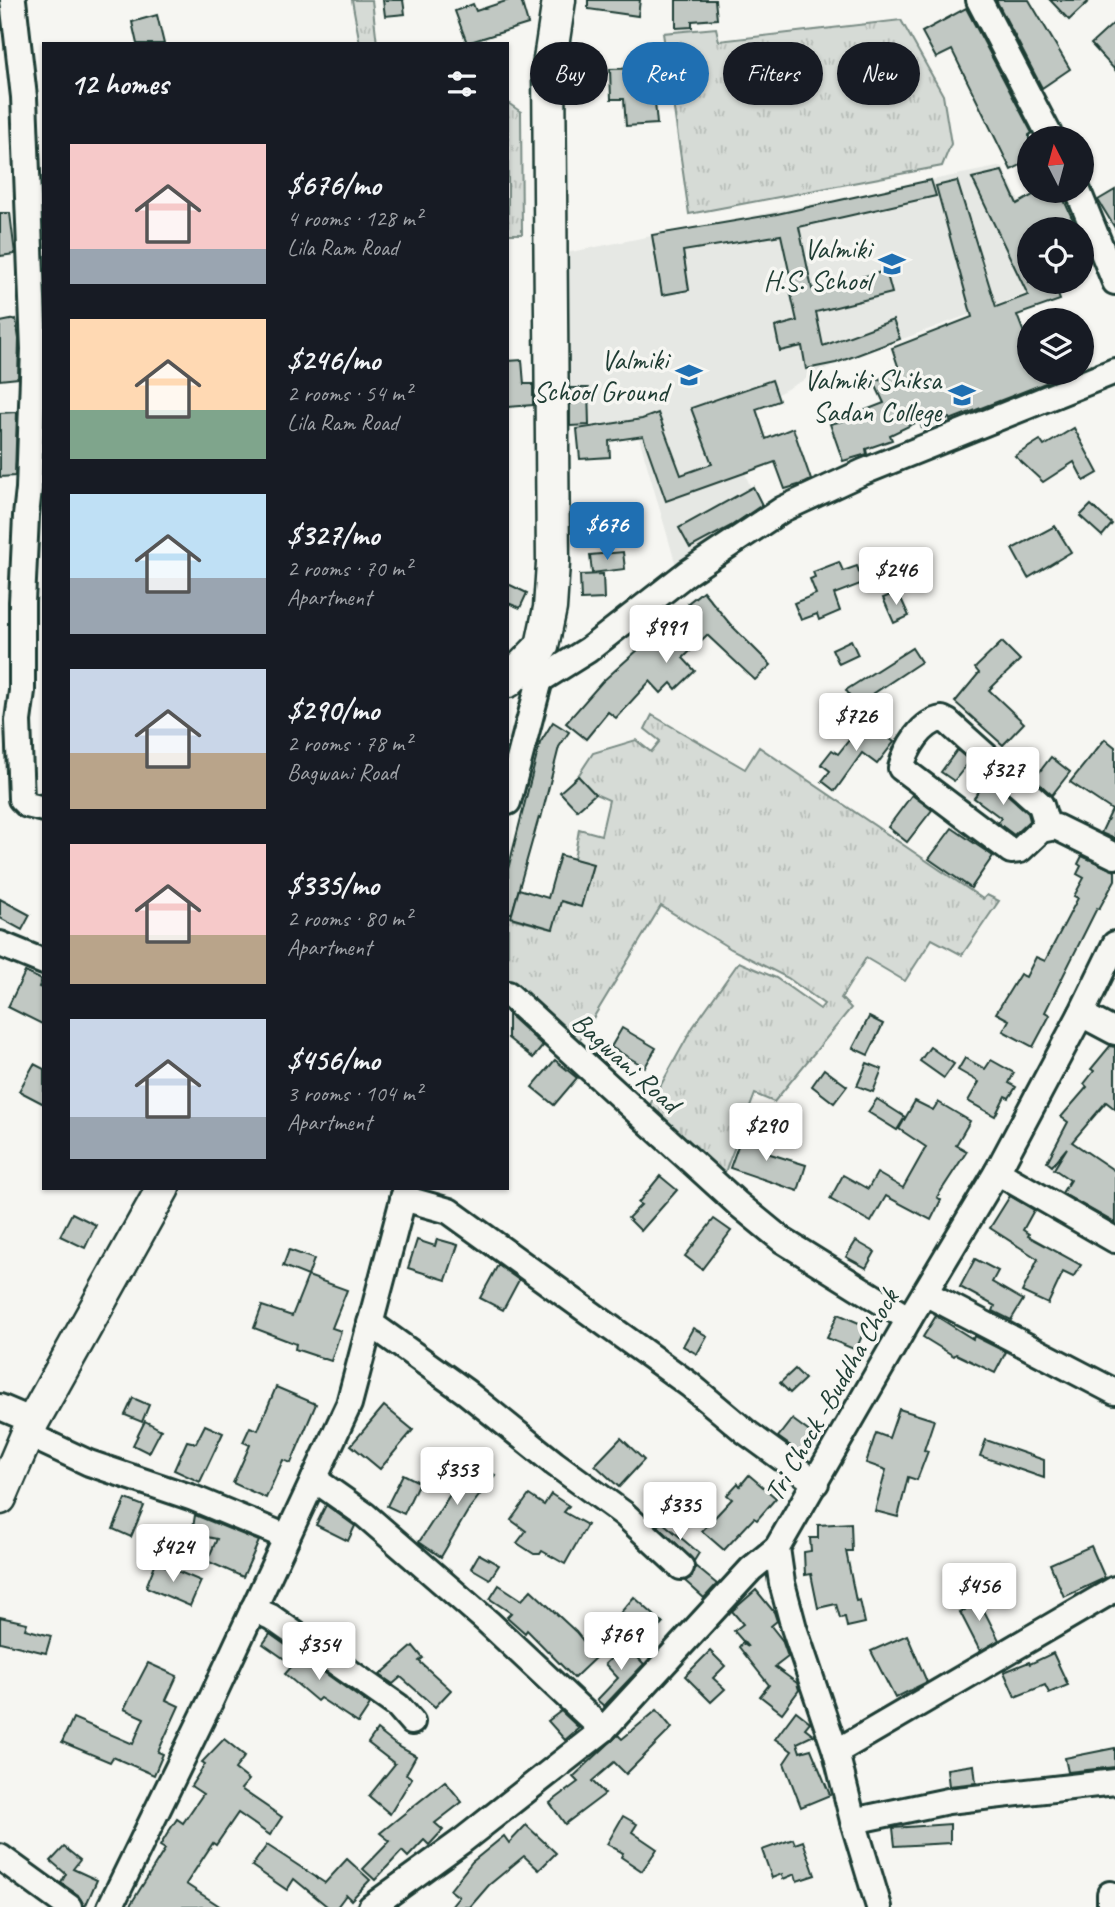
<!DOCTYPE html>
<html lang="en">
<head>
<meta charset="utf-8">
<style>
  :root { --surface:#171b24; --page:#20242c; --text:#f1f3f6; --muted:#9ea1a6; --accent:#1f6fb2 }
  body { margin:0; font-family:Caveat,sans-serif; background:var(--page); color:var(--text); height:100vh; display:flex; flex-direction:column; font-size:26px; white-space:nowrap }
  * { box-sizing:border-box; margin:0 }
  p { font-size:23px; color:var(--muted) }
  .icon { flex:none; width:38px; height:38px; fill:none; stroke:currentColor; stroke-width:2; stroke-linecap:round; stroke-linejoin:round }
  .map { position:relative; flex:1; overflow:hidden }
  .details { position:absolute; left:42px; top:42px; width:467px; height:1148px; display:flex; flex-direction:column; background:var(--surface); border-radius:0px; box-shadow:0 2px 5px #0004 }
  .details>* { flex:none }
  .guide { position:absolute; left:530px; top:42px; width:480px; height:63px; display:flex; gap:14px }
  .needle { width:46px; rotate:354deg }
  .fabs { position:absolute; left:1017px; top:126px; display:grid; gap:14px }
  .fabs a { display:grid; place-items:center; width:77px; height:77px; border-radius:50%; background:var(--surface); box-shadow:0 2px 5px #0004; font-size:35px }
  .price { position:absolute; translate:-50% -60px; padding:0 16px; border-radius:7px; background:#fff; color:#222; font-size:23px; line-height:46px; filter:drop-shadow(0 2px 4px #0008) }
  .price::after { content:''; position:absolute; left:50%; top:42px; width:21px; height:16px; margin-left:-10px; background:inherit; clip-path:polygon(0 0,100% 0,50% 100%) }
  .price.selected { background:var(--accent); color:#fff }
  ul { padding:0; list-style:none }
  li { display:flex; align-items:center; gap:21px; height:175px; padding:0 28px }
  li span { display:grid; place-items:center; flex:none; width:196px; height:140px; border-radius:0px; color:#555 }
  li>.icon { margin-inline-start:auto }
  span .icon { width:84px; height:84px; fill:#fffc; stroke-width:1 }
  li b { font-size:30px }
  h2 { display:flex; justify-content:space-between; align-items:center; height:84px; padding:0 28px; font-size:30px }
  .chip { padding:0 24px; border-radius:32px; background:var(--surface); box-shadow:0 2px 5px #0004; font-size:24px; line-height:63px }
  .chip.selected { background:var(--accent); color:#fff }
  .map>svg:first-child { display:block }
  .built { fill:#e6e8e4 }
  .grass { fill:url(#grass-tufts); stroke:#7a8c85; stroke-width:2 }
  .building { fill:#c1c8c3; stroke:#1f3d34; stroke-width:2 }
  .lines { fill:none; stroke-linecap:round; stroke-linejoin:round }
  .minor-casing { stroke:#1f3d34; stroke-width:30 }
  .major-casing { stroke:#1f3d34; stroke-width:37 }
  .minor { stroke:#f6f6f2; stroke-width:24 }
  .major { stroke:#f6f6f2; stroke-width:32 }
  .labels { text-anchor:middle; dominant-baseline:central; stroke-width:7; stroke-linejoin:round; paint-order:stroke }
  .poi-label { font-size:28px; fill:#1f3d34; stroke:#f6f6f2; text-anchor:end }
  .street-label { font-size:28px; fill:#1f3d34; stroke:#f6f6f2 }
</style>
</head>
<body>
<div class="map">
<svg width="1115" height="1907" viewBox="0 0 1115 1907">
  <defs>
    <pattern id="grass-tufts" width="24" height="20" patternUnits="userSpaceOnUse" patternTransform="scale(1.75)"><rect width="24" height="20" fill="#d6dbd6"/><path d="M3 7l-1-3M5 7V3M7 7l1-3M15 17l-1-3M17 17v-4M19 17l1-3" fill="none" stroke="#b7bdb8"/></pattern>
  </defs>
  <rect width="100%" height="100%" fill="#f6f6f2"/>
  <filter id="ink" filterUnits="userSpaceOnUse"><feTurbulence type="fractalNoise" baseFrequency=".0143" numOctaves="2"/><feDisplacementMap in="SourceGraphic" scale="14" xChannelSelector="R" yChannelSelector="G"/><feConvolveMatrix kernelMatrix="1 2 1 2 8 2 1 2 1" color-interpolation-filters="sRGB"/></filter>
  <g filter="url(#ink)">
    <path class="built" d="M1002,166L1033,229H1029V282H1058L834,364L725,422L761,514L677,569L634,420L589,425L588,388H567L566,253Z"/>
    <g class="grass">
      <path d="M352,0H372L377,44H360Z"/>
      <path d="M901,20L943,95L951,144L942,166L689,214L663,33L716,28L719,41Z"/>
      <path d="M508,103L521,112L522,234H508Z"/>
      <path d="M652,715L745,769L759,747L983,899L987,895L999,901L962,955L932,939L905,981L866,958L841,998L851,1008L774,1102L755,1094L722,1180L647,1110L693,1027L739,962L776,978L820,1009L824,1004L788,978L731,949L661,906L578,1043L640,1096L636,1104L508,987V900L516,901L511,918L552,929L561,901L581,906L593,865L574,859L579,829L601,835L609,800L595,794L578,776L593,753L636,740L651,752L660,741L645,729Z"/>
    </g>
    <g class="building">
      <path d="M383,0H403L405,14L385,16Z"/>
      <path d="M509,0H521L528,24L467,43L455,11L473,4L476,11Z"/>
      <path d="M588,0H640L638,16L588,9Z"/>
      <path d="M676,0H715L717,19L692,21V27L676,28Z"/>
      <path d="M996,0H1029L1070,69L1042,88Z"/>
      <path d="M1050,0H1090L1069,20Z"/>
      <path d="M966,8L1032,133L1029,135V161L1011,170L952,50L936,58L922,32Z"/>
      <path d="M157,15L164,44H137L132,22Z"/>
      <path d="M1115,22V70L1091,44Z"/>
      <path d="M645,68V102H655L657,124L626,126L624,99H611L610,69Z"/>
      <path d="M1002,171L1017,204L1040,191H1060L1077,229H1029V282H1053L1060,300L1017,315L1029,346V373H1071L950,420L949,418L922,428L919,421L890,435L892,440L866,449L867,454L843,461L830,424L855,418L853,415L884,403L874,382L899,369L892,348L972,317L936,186L957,181L996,307L1028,295L972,178Z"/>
      <path d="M931,180L936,196L799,227L812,289L886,271L892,293L816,312L823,346L893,320L900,339L836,363L806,369L802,346L780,351L775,327L797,321L790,290L793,289L781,235L683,251L689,290L662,295L652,235L777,214Z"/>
      <path d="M1115,190V228L1098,200Z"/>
      <path d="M0,213H10L15,254L0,256Z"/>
      <path d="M16,319L19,339L18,378L0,380V322Z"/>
      <path d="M522,360L524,384H533V405L508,407V361Z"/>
      <path d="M772,380L779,401L756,409L766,439L793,428L811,480L805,483L785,489L775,462L666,501L643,436L609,441L610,457L580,459L577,429L642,419L658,413L681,475L712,464L691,408Z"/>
      <path d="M570,388H588L589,425L570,426Z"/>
      <path d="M17,412L15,476L0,477V413Z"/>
      <path d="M1074,428L1098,473L1084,481L1074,462L1043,482L1015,456L1040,440L1044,446Z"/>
      <path d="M753,487L762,505L731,526L690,548L679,528Z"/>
      <path d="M1091,505L1112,524L1102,536L1080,516Z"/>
      <path d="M1055,526L1071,552L1028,578L1012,549Z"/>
      <path d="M623,552L625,569L592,573L590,555Z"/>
      <path d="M839,562L843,571L857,566L863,583L834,594L840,611L819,620L817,614L801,620L794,603L816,594L810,579L815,577L813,572Z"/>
      <path d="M603,574L604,599L581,600L580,575Z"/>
      <path d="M508,584L527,593L520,608L508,603Z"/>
      <path d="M703,591L730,624L771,665L755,680L707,635L683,658L695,671L676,689L671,683L661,693L650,681L616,718L608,712L586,739L566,723L602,682L658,632L668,642L698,615L688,603Z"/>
      <path d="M898,592L909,616L894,623L883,598Z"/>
      <path d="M851,640L858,655L839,664L832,649Z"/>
      <path d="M1002,642L1020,660L989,690L1024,723L1003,745L955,702L979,673L975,668Z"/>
      <path d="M912,648L921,662L856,705L846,690Z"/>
      <path d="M865,720L894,742L877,764L862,753L835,791L822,781L830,771L821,764L832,750L838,754Z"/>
      <path d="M553,722L569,732L559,747L541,818L539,817L512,913H508V869L540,743Z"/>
      <path d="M1105,739L1115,747V839L1101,833L1112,810L1070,782Z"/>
      <path d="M957,750L970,761L954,781L941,772Z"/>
      <path d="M1051,757L1070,772L1052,795L1034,779Z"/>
      <path d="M578,776L595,794L577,810L560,792Z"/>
      <path d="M989,778L1028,813L1030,820L1014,835L998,823L1001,818L974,798Z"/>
      <path d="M912,795L932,810L907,842L888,827Z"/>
      <path d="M952,828L993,856L971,888L929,859Z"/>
      <path d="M560,855L593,864L581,907L561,901L553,929L511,917L519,889L548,898Z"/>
      <path d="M1082,856L1115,871V880L1099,909L1097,908L1045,1012L1050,1015L1033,1047L1003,1031L1009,1020L996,1013L1020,974L1026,977L1036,957L1045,961L1078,898L1074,896L1084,878L1077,874L1081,866L1078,864Z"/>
      <path d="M0,899L30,915L22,930L0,918Z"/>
      <path d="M25,972L42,980L39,987L44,989V1025L8,1007Z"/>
      <path d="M508,1014L543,1046L533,1058L508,1038Z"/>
      <path d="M869,1017L883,1024L868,1055L853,1048Z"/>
      <path d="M622,1028L656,1048L645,1067L611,1047Z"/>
      <path d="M1110,1046L1115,1047V1109L1106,1102L1072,1142L1115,1171V1223L1062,1193L1070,1180L1054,1169L1067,1148L1052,1166L1047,1162L1068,1122L1061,1117L1087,1087L1084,1084L1094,1071L1091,1069Z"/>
      <path d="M930,1047L954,1064L944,1078L920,1061Z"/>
      <path d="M965,1058L985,1069L991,1060L1014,1073L1009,1083L1016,1087L1009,1098L1005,1096L995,1116L968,1101L979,1082L958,1070Z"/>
      <path d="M555,1060L577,1078L554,1105L532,1087Z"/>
      <path d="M867,1063L882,1069L873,1092L857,1086Z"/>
      <path d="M34,1064L44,1069V1104L19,1091Z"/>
      <path d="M824,1069L847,1086L834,1103L812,1086Z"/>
      <path d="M877,1099L905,1117L897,1130L868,1112Z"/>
      <path d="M915,1101L933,1110L938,1102L970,1121L956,1145L967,1151L937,1197L941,1200L931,1220L886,1196L871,1222L830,1199L843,1175L868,1189L877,1173L903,1188L926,1147L899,1129Z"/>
      <path d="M743,1132L768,1141L764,1152L806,1165L798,1191L730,1168Z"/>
      <path d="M660,1176L677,1190L641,1231L628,1218L641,1205L638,1203Z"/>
      <path d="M1010,1196L1034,1210L1023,1230L1029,1234L1028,1236L1081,1265L1073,1277L1063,1272L1048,1304L1022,1292L1038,1259L990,1228Z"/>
      <path d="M72,1213L96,1225L85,1248L60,1236Z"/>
      <path d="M714,1219L731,1231L702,1269L685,1256Z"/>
      <path d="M437,1239L458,1245L446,1280L408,1268L417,1240L435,1246Z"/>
      <path d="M856,1241L875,1252L866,1268L846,1257Z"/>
      <path d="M289,1250L314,1259L308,1276L283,1266Z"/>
      <path d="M975,1259L998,1271L992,1282L1023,1300L1011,1320L993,1311L995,1306L960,1287Z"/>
      <path d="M498,1265L519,1280L503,1310L480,1298Z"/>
      <path d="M308,1276L347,1290L332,1328L341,1331L331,1361L295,1349L296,1344L254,1328L262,1306L292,1316Z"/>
      <path d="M838,1314L866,1326L856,1350L827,1338Z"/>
      <path d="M936,1316L973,1339L974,1336L1006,1352L995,1373L956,1354L954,1356L923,1337Z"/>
      <path d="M693,1328L707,1336L697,1354L683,1346Z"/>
      <path d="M795,1369L805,1379L790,1393L780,1383Z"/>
      <path d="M276,1387L316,1404L291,1463L283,1460L266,1498L233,1483L250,1445L243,1442L250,1427L258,1430Z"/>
      <path d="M133,1398L149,1405L142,1422L125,1415Z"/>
      <path d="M384,1406L413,1430L380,1469L351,1445Z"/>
      <path d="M899,1409L934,1420L924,1450L928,1451L917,1480L908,1477L898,1517L875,1511L886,1470L866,1463L876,1433L889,1438Z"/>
      <path d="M792,1419L815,1436L802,1454L778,1437Z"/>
      <path d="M145,1421L161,1430L149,1453L133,1445Z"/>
      <path d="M205,1425L223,1433L200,1482L174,1470L187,1441L196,1443Z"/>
      <path d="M621,1438L644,1460L619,1487L595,1465Z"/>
      <path d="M986,1440L1044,1460V1478L980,1456Z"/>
      <path d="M471,1458L495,1475L469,1509L441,1557L419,1542L457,1484L454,1482Z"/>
      <path d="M403,1474L419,1482L404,1514L387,1506Z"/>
      <path d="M749,1475L776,1498L757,1520L754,1518L724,1550L702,1531L732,1499L727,1495L738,1483L740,1486Z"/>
      <path d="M551,1494L569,1506L564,1512L587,1525L565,1564L542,1551L540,1554H534L517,1543L526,1531L511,1520L529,1495L544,1505Z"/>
      <path d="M126,1499L144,1506L131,1537L113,1529Z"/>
      <path d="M326,1505L355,1526L348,1541L316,1525Z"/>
      <path d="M195,1515L259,1541L243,1577L207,1561L217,1539L192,1534Z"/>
      <path d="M662,1522L699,1553L694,1561L658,1526Z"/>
      <path d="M851,1523L852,1551H846L856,1601L860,1600L865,1623L847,1627L845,1617L840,1618L836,1604L818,1608L811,1574L805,1575L804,1552L811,1551L810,1538H818V1525Z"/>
      <path d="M1091,1546L1105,1578L1064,1597L1050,1564Z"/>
      <path d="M479,1554L499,1565L490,1579L471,1568Z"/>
      <path d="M156,1562L201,1581L190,1606L146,1587Z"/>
      <path d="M695,1566L717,1584L704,1598L685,1581L692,1577Z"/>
      <path d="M499,1585L522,1600L531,1590L576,1632L596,1657L574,1678L527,1630L525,1633L507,1617L511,1613L490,1599Z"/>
      <path d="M756,1590L774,1612L777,1621L771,1626L782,1640L788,1657L775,1667L797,1683L799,1690L782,1713L760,1696L769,1685L739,1647L742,1643L748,1647L734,1631L743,1624L732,1611Z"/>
      <path d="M976,1595L999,1640L980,1651L960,1612L965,1610L962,1602Z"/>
      <path d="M634,1597L663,1623L643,1646L619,1624L626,1616L621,1612Z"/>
      <path d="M0,1617L27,1623L25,1629L51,1636L46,1653L0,1642Z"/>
      <path d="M270,1634L370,1705L358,1723L320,1698L317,1701L285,1674L293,1665L263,1644Z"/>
      <path d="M907,1635L927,1682L895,1698L871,1651Z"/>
      <path d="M626,1645L644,1664L604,1706L597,1700L618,1678L605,1664Z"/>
      <path d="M413,1646L423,1658L419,1661L451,1690L435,1707L401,1677L393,1684L380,1675Z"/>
      <path d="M710,1651L725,1666L713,1678L725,1689L711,1702L685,1676Z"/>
      <path d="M1053,1653L1068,1685L1049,1693L1045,1685L1015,1697L1004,1672L1029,1662L1030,1664Z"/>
      <path d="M148,1663L177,1676L166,1700L179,1706L158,1752L163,1754L154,1775L113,1757L110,1762L62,1742L73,1718L133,1744L144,1718L124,1709Z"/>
      <path d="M657,1710L672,1728L626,1774L614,1762L592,1781L605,1794L565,1824L550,1803L578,1782L573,1777L618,1735L622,1739Z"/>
      <path d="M561,1711L579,1728L565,1740L548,1721Z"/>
      <path d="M796,1711L810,1722L805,1728L814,1735L797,1743L800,1752L811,1749L830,1795L801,1807L784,1763L792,1751L775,1739Z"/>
      <path d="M377,1730L396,1745L416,1756L406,1774L412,1778L390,1814L369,1796L395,1764L368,1743Z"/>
      <path d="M224,1739L245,1756L235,1769L249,1780L241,1789L282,1817L270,1835L238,1813L216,1845L213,1843L186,1884L221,1907H129L165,1849L160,1846L169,1831L177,1819L183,1823L203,1794L191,1786L205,1764L202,1762Z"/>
      <path d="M1115,1748V1767L1068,1772L1065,1758Z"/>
      <path d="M974,1765L976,1783L949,1786L947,1769Z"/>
      <path d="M445,1781L462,1802L435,1823L443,1830L429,1845L424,1840L408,1857L402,1851L375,1880L363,1869L390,1841L380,1833Z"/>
      <path d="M623,1816L637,1824L632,1832L657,1849L642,1871L621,1857L623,1853L607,1844Z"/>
      <path d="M950,1824V1843L895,1846L893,1828Z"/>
      <path d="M526,1825L556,1853L539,1870L524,1856L489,1885L470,1907H451L459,1897L450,1890L472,1862L504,1836L509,1843Z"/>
      <path d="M793,1839L795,1844L803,1841L815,1875L797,1881L795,1874L783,1879L782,1874L772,1878L762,1850Z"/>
      <path d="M267,1845L325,1883L347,1859L370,1880L351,1900L346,1895L337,1907H328L294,1879L287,1890L252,1866Z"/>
      <path d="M64,1847L80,1860L73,1869L97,1880L85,1907L78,1895L61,1883L66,1874L51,1861Z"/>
    </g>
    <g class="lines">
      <g class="minor-casing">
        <g id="minor">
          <path d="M13,0L24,97L34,349L29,489L26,516L22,602V691L18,721L21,799L27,805L44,809"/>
          <path d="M979,0L1051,138"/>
          <path d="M1078,191L1115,282"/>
          <path d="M540,680L588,650L687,573L783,509L863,472L1115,371"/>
          <path d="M508,802L540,680L541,664"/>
          <path d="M1048,828L1041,805L948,722L942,719C921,722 906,749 901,768L1011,851L1020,850L1041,830L1056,827L1115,856"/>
          <path d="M0,944L44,962"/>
          <path d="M508,994L738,1204L782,1240L909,1319"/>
          <path d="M1081,1014L1115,1032"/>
          <path d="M997,1172L1115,1240"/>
          <path d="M403,1198L449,1211L690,1385L746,1432L816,1483"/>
          <path d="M925,1293L1115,1392"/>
          <path d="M370,1323L466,1392L554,1463L624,1514L681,1567"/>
          <path d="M0,1407L33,1421"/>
          <path d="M27,1434L89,1463L193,1498L287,1537"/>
          <path d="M314,1479L365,1515L488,1622L603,1730L462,1841L371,1907"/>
          <path d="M253,1609L271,1617L398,1706L412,1722"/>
          <path d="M603,1730L751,1569L777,1548"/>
          <path d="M836,1752L1115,1589"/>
          <path d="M853,1821L948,1801L1115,1782"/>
          <path d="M0,1857L69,1907"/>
          <path d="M1110,1894V1907"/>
          <path d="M110,1907L211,1700L349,1404L406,1188"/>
          <path d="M879,1907L853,1821L836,1752L794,1628L782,1583L777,1548L909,1319L997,1172L1081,1014L1115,944"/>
        </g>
      </g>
      <g class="major-casing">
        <g id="major">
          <path d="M508,681L542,646L550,608L553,563L549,66L559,0"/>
          <path d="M0,1498L33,1421L163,1188"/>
        </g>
      </g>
      <use href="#minor" class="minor"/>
      <use href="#major" class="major"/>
    </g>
  </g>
  <defs>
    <g id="school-bare" transform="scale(2.1)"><path d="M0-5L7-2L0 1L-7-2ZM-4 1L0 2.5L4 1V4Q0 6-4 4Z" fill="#1f6fb2" stroke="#f6f6f2" stroke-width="2.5" paint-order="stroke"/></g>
    <g id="university-bare" transform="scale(2.1)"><path d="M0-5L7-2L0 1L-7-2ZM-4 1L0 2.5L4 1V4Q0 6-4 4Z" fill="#1f6fb2" stroke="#f6f6f2" stroke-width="2.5" paint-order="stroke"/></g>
  </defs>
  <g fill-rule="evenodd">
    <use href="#school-bare" x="892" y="264"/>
    <use href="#school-bare" x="689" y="375"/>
    <use href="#university-bare" x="962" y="395"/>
  </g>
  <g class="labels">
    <g class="poi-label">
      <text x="871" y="248">Valmiki<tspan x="871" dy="32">H.S. School</tspan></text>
      <text x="668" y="359">Valmiki<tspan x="668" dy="32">School Ground</tspan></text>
      <text x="941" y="379">Valmiki Shiksa<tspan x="941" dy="32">Sadan College</tspan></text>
    </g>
    <g class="street-label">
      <text transform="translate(626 1062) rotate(42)">Bagwani Road</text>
      <text transform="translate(831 1395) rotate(-60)">Tri Chock -Buddha Chock</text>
    </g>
  </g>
</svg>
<div class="fabs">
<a><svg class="needle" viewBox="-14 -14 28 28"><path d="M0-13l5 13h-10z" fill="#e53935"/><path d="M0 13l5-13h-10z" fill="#9ea1a6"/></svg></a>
<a><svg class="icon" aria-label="locate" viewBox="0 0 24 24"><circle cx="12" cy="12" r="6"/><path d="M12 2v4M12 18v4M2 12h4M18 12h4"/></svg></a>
<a><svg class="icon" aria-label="layers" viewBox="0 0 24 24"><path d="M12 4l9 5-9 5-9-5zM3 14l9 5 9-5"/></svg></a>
</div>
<b class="price selected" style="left:607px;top:562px">$676</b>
<b class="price" style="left:896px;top:607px">$246</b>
<b class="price" style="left:666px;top:665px">$991</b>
<b class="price" style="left:856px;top:753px">$726</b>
<b class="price" style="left:1003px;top:807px">$327</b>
<b class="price" style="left:766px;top:1163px">$290</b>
<b class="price" style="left:457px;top:1507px">$353</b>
<b class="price" style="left:680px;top:1542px">$335</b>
<b class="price" style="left:173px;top:1584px">$424</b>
<b class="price" style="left:979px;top:1623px">$456</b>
<b class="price" style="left:621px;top:1672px">$769</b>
<b class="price" style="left:319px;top:1682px">$354</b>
<div class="guide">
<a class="chip">Buy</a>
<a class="chip selected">Rent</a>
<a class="chip">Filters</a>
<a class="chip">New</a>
</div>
<section class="details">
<h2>12 homes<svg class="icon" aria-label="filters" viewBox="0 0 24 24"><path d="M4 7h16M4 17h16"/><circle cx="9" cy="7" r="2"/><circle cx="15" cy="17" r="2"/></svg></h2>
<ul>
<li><span style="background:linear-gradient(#f6c9c9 75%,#9aa5b1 0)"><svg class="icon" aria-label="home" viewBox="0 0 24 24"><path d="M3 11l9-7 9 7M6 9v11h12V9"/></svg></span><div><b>$676/mo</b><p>4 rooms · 128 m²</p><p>Lila Ram Road</p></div></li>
<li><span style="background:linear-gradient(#ffd9b3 65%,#7fa58c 0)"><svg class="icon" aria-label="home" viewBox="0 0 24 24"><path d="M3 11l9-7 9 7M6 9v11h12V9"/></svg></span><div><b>$246/mo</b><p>2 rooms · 54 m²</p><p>Lila Ram Road</p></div></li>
<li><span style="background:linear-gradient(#bfe0f5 60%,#9aa5b1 0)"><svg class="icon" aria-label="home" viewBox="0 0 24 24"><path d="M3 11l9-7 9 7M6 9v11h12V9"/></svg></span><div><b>$327/mo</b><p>2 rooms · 70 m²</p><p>Apartment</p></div></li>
<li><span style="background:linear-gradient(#c9d6e8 60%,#b9a48a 0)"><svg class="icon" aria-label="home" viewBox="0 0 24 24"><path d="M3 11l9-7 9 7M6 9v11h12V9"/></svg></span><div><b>$290/mo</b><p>2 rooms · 78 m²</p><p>Bagwani Road</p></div></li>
<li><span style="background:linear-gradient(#f6c9c9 65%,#b9a48a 0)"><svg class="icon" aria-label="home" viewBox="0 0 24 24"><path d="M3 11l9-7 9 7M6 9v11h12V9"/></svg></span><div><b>$335/mo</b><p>2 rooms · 80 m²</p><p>Apartment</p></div></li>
<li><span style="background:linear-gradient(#c9d6e8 70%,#9aa5b1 0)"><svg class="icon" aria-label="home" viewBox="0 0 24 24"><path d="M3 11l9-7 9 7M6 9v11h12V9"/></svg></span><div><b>$456/mo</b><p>3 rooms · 104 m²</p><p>Apartment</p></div></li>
</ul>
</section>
</div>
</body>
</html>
